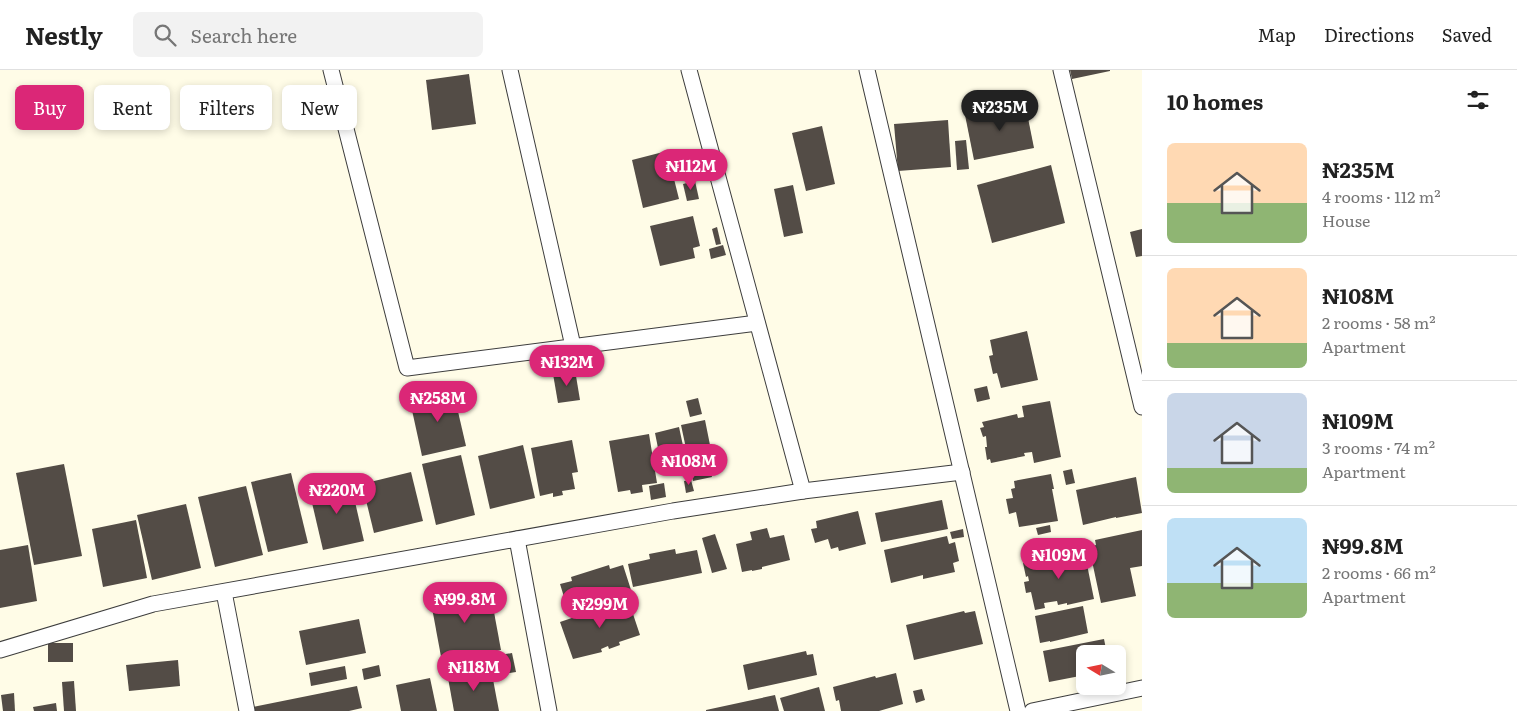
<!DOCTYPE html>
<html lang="en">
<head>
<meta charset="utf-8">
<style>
  :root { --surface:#fff; --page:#f2f2f2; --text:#222; --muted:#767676; --line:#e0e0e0; --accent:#db2777 }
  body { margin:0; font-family:Literata,serif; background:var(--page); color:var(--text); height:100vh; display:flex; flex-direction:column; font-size:19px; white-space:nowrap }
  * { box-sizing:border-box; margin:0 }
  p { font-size:16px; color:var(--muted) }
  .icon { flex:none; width:28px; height:28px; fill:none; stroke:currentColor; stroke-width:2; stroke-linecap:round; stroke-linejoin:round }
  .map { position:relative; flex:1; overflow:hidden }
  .drawer { display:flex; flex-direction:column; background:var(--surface); width:375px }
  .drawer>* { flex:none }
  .hud { position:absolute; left:15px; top:15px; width:475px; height:45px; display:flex; gap:10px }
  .needle { width:32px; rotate:280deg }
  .tools { position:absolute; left:1076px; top:575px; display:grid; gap:10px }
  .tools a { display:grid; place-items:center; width:50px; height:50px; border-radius:8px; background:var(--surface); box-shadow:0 2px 8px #0003; font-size:25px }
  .price { position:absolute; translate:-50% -42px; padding:0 11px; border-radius:18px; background:var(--accent); color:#fff; font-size:16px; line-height:32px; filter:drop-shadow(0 1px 2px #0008) }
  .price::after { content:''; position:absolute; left:50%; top:30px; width:15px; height:11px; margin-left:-8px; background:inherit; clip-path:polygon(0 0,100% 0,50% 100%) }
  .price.selected { background:#222; color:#fff }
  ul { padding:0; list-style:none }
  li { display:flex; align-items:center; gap:15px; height:125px; padding:0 25px }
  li+li { border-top:1px solid var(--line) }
  li span { display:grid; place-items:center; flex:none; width:140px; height:100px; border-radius:8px; color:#555 }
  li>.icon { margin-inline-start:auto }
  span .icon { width:60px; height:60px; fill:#fffc; stroke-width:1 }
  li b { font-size:21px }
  h2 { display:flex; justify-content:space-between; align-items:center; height:60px; padding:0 25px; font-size:21px }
  .tag { padding:0 18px; border-radius:8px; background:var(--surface); box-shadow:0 2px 8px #0003; font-size:18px; line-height:45px }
  .tag.selected { background:var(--accent); color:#fff }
  header { display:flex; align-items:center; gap:30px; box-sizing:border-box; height:70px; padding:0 25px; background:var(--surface); border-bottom:1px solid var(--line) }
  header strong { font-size:24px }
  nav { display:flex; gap:28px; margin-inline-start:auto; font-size:18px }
  .search { width:350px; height:45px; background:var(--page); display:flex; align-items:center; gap:12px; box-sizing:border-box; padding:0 18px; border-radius:8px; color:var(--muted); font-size:19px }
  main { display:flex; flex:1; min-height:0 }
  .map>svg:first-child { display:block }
  .building { fill:#534c46 }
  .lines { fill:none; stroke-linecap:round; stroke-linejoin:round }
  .minor-casing { stroke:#3d3d3d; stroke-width:17 }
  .minor { stroke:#fff; stroke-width:15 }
</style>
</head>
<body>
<header>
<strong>Nestly</strong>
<div class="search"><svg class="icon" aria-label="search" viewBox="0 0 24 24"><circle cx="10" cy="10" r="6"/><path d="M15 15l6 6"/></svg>Search here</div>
<nav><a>Map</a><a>Directions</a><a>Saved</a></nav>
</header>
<main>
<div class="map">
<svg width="1142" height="641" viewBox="0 0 1142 641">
  <rect width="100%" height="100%" fill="#fffce7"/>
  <g class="building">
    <path d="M1070,0H1110V1L1072,9Z"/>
    <path d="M469,4L476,54L432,60L426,10Z"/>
    <path d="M1025,33L1034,78L974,90L965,45Z"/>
    <path d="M948,50L951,97L898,101L894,54Z"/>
    <path d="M822,56L835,114L806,121L792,63Z"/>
    <path d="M966,70L969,99L957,100L955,71Z"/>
    <path d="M667,81L679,129L643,138L632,90Z"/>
    <path d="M1051,95L1065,153L992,173L977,115Z"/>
    <path d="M695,111L699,129L687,131L683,114Z"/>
    <path d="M793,115L803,163L784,167L774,119Z"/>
    <path d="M693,146L700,176L693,178L695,188L660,196L650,156Z"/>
    <path d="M717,157L721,174L716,175L712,159Z"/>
    <path d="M1142,159V186L1136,187L1130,162Z"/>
    <path d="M723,175L726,185L711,189L709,179Z"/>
    <path d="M1027,261L1038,310L1001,318L997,303L993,304L989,286L993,285L990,270Z"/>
    <path d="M575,300L580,330L558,333L553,304Z"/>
    <path d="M987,316L990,329L977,332L974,319Z"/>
    <path d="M453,320L466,376L422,386L410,331Z"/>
    <path d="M698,328L702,344L690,347L686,331Z"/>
    <path d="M1050,331L1061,387L1034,393L1032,382L1024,383L1025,386L991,393L990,389L987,390L985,377H987L986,366L983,367L980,358L984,357L982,352L1017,344L1018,348L1024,347L1022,336Z"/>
    <path d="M705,350L710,375L705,376L712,407L693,411L681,355Z"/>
    <path d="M679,357L688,399L668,404L667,396L662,398L655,363Z"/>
    <path d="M649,364L657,413L642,415L643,422L631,424L630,420L618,422L609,371Z"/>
    <path d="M572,370L578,402L572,403L575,419L562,421L563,425L553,427V423L540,426L531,378Z"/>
    <path d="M523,375L535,428L490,439L478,386Z"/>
    <path d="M461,385L475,445L436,455L422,394Z"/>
    <path d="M64,394L82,486L34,495L16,403Z"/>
    <path d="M1072,399L1075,413L1066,415L1063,401Z"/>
    <path d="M411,402L423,451L374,463L362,414Z"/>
    <path d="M291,403L308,473L268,482L251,412Z"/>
    <path d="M1051,404L1054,419H1052L1058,451L1019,457L1016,442L1009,444L1006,429L1013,428L1011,419L1015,418L1014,411Z"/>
    <path d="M1136,407L1142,443L1116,448V447L1083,455L1076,420Z"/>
    <path d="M350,410L364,471L323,480L309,420Z"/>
    <path d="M691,410L694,421L686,423L684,411Z"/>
    <path d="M664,413L666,427L651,430L649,416Z"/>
    <path d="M246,416L263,485L215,497L198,427Z"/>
    <path d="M942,430L948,459L881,472L875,443Z"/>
    <path d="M186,434L201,498L152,510L137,445Z"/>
    <path d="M858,441L866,474L839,481L838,477L831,479L828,469L815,473L811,459L817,458L816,451Z"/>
    <path d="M136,450L147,508L103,517L92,459Z"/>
    <path d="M1050,455L1051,462L1038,465L1036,458Z"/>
    <path d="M767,458L770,468L784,465L790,490L762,497V499L752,501V500L742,502L736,474L752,470L750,462Z"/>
    <path d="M963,459L964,467L952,469L950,462Z"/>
    <path d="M1142,460V496L1130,498L1136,526L1101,533L1089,477L1096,475L1095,470Z"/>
    <path d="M715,464L727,499L712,503L702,468Z"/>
    <path d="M947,466L949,474L955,472L959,491L953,493L955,502L923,509V505L891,513L884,480Z"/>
    <path d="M28,475L37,531L0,538V480Z"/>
    <path d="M675,479L676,484L697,480L702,503L633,517L628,494L650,489L649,484Z"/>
    <path d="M1084,480L1094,529L1067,535V533L1058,535L1057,531L1044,533L1045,538L1035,540L1031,522L1026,523L1024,512L1029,511L1028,506L1026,507L1023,493Z"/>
    <path d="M609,495L610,499L623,495L632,523L569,543L560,514L572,511L571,507Z"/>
    <path d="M489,515L501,580L442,592L430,527Z"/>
    <path d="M628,529L640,565L619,572L620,575L609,579L608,576L601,579L602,582L573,589L560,552Z"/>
    <path d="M1083,536L1088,563L1050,572V571L1040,573L1035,546Z"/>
    <path d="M964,541L965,543L975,541L983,574L914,590L906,555Z"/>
    <path d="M359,549L366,583L306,595L299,561Z"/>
    <path d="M1104,569L1107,584H1085V607L1081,608L1080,606L1049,612L1043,581Z"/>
    <rect x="48" y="573" width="25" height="19"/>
    <path d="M806,581L807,585L813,584L817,605L748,620L743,595Z"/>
    <path d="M512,583L516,602L504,604L500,585Z"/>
    <path d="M178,590L180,616L129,621L126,595Z"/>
    <path d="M379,595L381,606L364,610L362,599Z"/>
    <path d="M345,596L347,609L311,616L309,603Z"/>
    <path d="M491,599L499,641H454L448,608Z"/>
    <path d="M896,603L903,634L879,641H841L839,630L836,631L833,617L875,606L876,608Z"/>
    <path d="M430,608L437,641H401L396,615Z"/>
    <path d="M74,611L76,641H64L62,612Z"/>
    <path d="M357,616L362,638L349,641H254L253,637Z"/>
    <path d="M819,617L825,641H784L780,628Z"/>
    <path d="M922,619L925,630L916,633L913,621Z"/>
    <path d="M14,623L15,641H3L1,625Z"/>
    <path d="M775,625L779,641H706V640Z"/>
    <path d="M56,633L57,641H34L33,637Z"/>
  </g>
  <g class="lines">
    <g class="minor-casing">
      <g id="minor">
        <path d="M331,0L407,298L757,253"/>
        <path d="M510,0L573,276"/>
        <path d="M689,0L803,421"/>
        <path d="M867,0L1018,641"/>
        <path d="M1061,0L1142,337"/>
        <path d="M517,469L549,641"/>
        <path d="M224,522L247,641"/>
        <path d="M0,580L153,534L673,441L803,421L962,402"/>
        <path d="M1032,641L1142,618"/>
      </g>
    </g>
    <use href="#minor" class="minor"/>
  </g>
</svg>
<div class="tools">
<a><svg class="needle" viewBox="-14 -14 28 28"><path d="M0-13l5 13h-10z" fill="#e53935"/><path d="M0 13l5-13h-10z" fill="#767676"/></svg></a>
</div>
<b class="price selected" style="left:1000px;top:62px">₦235M</b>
<b class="price" style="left:691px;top:121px">₦112M</b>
<b class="price" style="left:567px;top:317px">₦132M</b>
<b class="price" style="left:438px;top:353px">₦258M</b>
<b class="price" style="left:689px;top:416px">₦108M</b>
<b class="price" style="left:337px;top:445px">₦220M</b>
<b class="price" style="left:1059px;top:510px">₦109M</b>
<b class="price" style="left:465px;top:554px">₦99.8M</b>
<b class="price" style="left:600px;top:559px">₦299M</b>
<b class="price" style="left:474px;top:622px">₦118M</b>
<div class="hud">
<a class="tag selected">Buy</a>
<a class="tag">Rent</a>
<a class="tag">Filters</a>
<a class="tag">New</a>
</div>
</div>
<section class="drawer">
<h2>10 homes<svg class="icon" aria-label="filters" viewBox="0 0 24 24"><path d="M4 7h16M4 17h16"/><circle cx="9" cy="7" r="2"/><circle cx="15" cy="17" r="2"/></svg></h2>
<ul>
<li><span style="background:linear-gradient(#ffd9b3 60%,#8fb573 0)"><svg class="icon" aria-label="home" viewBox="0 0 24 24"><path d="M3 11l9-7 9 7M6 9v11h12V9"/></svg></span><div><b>₦235M</b><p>4 rooms · 112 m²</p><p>House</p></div></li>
<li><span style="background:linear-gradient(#ffd9b3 75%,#8fb573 0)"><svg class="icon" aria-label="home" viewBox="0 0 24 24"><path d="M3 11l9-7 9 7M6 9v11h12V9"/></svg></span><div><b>₦108M</b><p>2 rooms · 58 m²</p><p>Apartment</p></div></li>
<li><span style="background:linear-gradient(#c9d6e8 75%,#8fb573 0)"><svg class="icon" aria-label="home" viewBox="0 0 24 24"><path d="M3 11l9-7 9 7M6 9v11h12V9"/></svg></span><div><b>₦109M</b><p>3 rooms · 74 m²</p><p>Apartment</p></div></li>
<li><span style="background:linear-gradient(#bfe0f5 65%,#8fb573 0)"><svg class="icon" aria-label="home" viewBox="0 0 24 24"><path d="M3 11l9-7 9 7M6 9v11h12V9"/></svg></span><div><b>₦99.8M</b><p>2 rooms · 66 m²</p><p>Apartment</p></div></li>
</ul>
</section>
</main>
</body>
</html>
